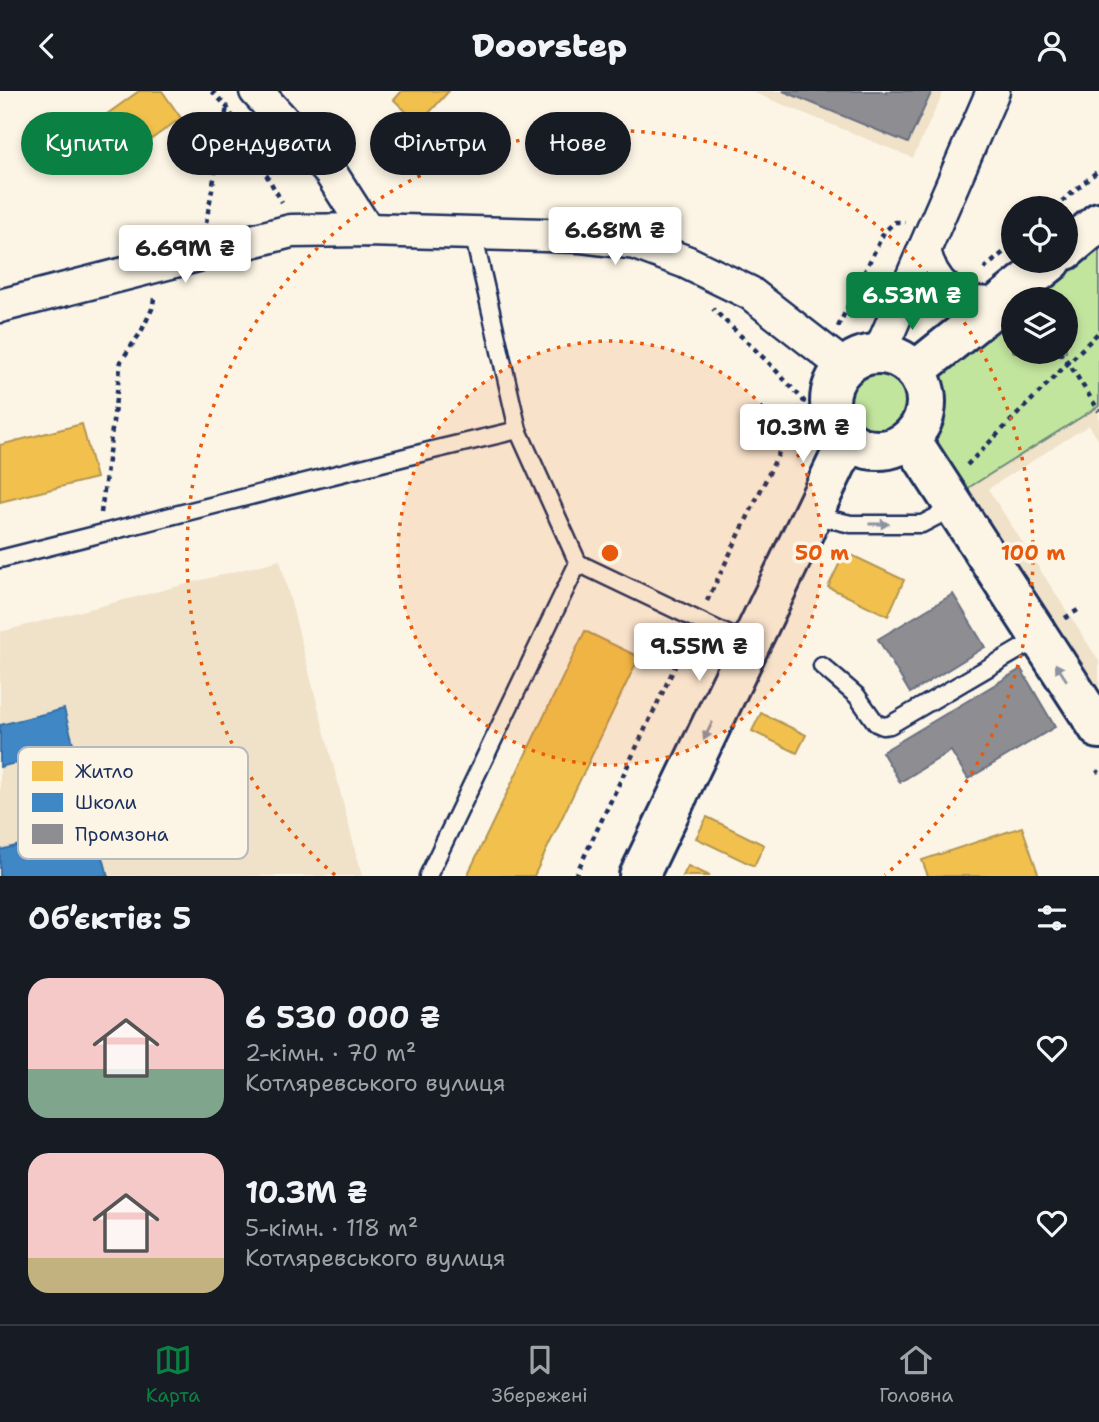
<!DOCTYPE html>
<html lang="uk">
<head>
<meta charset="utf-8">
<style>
  :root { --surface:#171b24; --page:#20242c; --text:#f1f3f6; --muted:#9ea1a6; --line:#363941; --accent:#0b8043 }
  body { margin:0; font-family:"Shantell Sans",sans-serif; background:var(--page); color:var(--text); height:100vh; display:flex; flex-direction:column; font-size:26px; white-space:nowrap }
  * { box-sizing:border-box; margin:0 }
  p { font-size:23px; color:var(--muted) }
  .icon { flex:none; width:38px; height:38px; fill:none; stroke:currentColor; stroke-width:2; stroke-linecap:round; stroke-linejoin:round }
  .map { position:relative; height:785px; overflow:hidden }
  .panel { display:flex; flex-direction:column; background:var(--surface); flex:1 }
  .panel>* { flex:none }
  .guide { position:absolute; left:21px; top:21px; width:700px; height:63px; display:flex; gap:14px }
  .buttons { position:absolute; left:1001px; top:105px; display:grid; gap:14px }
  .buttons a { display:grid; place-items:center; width:77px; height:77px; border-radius:50%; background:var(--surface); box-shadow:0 4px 10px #0003; font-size:35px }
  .price { position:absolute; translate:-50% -60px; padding:0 16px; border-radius:7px; background:#fff; color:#222; font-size:23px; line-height:46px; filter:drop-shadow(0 2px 4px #0008) }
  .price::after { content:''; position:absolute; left:50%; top:42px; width:21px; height:16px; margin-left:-10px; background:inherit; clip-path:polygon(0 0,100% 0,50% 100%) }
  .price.current { background:var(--accent); color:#fff }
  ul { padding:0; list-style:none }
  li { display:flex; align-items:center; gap:21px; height:175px; padding:0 28px }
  li span { display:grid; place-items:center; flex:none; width:196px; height:140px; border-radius:21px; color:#555 }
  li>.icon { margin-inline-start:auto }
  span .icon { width:84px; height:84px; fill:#fffc; stroke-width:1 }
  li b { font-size:30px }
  h2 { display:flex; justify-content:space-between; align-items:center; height:84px; padding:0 28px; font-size:30px }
  .pill { padding:0 24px; border-radius:32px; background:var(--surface); box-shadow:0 4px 10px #0003; font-size:24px; line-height:63px }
  .pill.current { background:var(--accent); color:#fff }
  header { display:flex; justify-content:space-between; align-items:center; height:91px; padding:0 28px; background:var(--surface); font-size:32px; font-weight:800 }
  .tab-bar { display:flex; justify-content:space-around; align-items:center; height:98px; border-top:2px solid var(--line); background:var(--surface); font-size:19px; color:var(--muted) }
  .tab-bar a { display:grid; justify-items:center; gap:4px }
  .tab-bar .current { color:var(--accent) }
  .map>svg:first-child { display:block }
  .built { fill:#f0e1c9 }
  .green { fill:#c2e59e; stroke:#6e8a7e; stroke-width:2 }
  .homes { fill:#f2c14e; stroke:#b29553; stroke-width:2 }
  .schools { fill:#3f88c5; stroke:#346da6; stroke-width:2 }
  .industry { fill:#8d8d92; stroke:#6b7182; stroke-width:2 }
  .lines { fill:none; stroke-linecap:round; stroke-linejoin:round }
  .lane-casing { stroke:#1b2f5e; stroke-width:21 }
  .street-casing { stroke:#1b2f5e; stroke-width:37 }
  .secondary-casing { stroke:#1b2f5e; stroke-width:44 }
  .path { stroke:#1b2f5e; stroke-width:4.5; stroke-dasharray:5 5; stroke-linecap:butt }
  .lane { stroke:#fcf5e5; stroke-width:16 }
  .street { stroke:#fcf5e5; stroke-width:32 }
  .secondary { stroke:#fcf5e5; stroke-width:38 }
  .oneway { fill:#8c92a2 }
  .ring { fill:none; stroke:#e8590c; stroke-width:3.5; stroke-dasharray:3.5 7 }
  .key { fill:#fcf5e5; stroke:#b8babc; stroke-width:2 }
  .key-label { font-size:19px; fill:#1b2f5e }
  .centre { fill:#e8590c; stroke:#fcf5e5; stroke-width:3.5 }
  .ring-label { font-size:21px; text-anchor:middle; font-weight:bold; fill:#e8590c; stroke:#fcf5e5; stroke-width:7; stroke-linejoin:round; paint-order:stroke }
</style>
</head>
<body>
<header><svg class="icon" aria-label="back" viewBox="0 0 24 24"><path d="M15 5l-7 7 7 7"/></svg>Doorstep<svg class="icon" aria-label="person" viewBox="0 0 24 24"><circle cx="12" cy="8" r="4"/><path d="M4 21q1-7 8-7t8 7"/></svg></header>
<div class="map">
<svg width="1099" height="785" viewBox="0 0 1099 785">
  <rect width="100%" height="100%" fill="#fcf5e5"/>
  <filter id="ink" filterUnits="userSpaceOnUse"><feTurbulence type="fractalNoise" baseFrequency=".0143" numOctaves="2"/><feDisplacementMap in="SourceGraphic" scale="14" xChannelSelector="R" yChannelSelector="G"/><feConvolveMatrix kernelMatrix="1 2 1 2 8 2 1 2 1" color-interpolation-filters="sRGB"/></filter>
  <g filter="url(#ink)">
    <g class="built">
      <path d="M750,0H944L913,67Z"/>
      <path d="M1099,315V350L1089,334L988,398L1099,570V616L960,402Z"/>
      <path d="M280,469L362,785H0V541Z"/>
    </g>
    <g class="green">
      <path d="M1099,149V315L960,402L928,352C944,329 946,306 935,280L1013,217V261H1066V208H1025Z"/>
      <circle cx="878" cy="311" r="29"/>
    </g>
    <g class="homes">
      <path d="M139,0H162L181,27L129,64L103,26Z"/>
      <path d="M402,0H449L419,33L394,9Z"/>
      <path d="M82,333L96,387L0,411V354Z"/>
      <path d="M845,461L904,489L888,525L828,496Z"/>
      <path d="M585,540L639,566L534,785H467Z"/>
      <path d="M761,622L806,644L797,662L752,640Z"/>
      <path d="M707,726L764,754L754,775L696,747Z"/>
      <path d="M1022,736L1039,785H928L922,769Z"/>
      <path d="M688,775L710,785H683Z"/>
    </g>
    <path class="schools" d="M64,618L108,785H0V759L43,748L23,670L0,676V634Z"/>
    <g class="industry">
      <path d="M783,0H881L886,2V0H932L908,52Z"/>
      <path d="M953,503L985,556L910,602L878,548Z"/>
      <path d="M1021,578L1055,636L968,688L951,660L900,691L882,661Z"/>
    </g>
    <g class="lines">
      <g class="lane-casing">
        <g id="lane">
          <path d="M473,142L518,339L578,472L750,554"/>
          <path d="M812,424L851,433H922L955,416"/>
          <path d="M0,468L433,359L518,339"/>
          <path d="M822,575L857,605L876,632L883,635L890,634L1039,547"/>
          <path d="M428,785L578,472"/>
        </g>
      </g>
      <g class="street-casing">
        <g id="street">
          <path d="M256,0L330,81L367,139"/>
          <path d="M924,159C933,198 961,217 1001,212"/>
          <path d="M0,215L291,140L367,139L580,145L635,152L686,171L750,202L845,276"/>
          <path d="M879,263L993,0"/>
        </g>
      </g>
      <g class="secondary-casing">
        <g id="secondary">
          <path d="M1066,159L1099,131"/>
          <circle cx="878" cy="311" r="48"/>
          <path d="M915,280L1052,170"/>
          <path d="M910,347L1099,638"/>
          <path d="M639,785L848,349"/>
        </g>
      </g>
      <g class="path">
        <path d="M212,0L227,16L282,111"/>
        <path d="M1054,117L1099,79"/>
        <path d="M206,132L227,16"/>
        <path d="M984,178L1013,153"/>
        <path d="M838,236L884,141L895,131H905"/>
        <path d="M1059,261L1068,271L1099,320"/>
        <path d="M967,374L1099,241"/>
        <path d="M101,422L121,270L141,241L152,218L155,203"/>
        <path d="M707,510L804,310L770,273L713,218"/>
        <path d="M1065,527L1078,519"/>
        <path d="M1097,679L1099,682"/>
        <path d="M575,785L689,546"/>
      </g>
      <use href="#lane" class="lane"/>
      <use href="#street" class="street"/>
      <use href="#secondary" class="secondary"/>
    </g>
    <defs><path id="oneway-solid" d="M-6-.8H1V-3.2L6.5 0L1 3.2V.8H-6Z" transform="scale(1.75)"/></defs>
    <g class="oneway">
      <use href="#oneway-solid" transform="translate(879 433)"/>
      <use href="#oneway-solid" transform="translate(1061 581) rotate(-123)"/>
      <use href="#oneway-solid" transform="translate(708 640) rotate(116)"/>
    </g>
  </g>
  <circle cx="610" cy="462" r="212" fill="#e8590c" fill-opacity=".12"/>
  <g class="ring">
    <circle cx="610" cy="462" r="212"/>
    <path d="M335 784A423 423 0 1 1 885 784"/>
  </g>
  <rect x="18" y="656" width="230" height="112" rx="10" class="key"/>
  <rect x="32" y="670" width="31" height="20" fill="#f2c14e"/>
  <rect x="32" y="702" width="31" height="19" fill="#3f88c5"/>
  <rect x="32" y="733" width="31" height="20" fill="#8d8d92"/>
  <g class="key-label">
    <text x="75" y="687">Житло</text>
    <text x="75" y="718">Школи</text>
    <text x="75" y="750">Промзона</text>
  </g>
  <circle cx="610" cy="462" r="10" class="centre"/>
  <g class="ring-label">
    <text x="822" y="469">50 m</text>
    <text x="1033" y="469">100 m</text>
  </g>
</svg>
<div class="buttons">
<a><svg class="icon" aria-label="locate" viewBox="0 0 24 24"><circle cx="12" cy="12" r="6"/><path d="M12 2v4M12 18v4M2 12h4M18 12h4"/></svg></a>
<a><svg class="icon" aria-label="layers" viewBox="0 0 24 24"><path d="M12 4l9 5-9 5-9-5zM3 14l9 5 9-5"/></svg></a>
</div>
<b class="price" style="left:615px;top:176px">6.68M ₴</b>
<b class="price" style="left:185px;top:194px">6.69M ₴</b>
<b class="price current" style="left:912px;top:241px">6.53M ₴</b>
<b class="price" style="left:803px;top:373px">10.3M ₴</b>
<b class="price" style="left:699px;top:592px">9.55M ₴</b>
<div class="guide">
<a class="pill current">Купити</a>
<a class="pill">Орендувати</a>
<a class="pill">Фільтри</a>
<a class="pill">Нове</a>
</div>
</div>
<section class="panel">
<h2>Об’єктів: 5<svg class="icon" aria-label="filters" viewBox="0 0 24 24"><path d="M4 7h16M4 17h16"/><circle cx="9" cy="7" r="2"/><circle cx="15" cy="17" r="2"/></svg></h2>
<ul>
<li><span style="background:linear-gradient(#f6c9c9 65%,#7fa58c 0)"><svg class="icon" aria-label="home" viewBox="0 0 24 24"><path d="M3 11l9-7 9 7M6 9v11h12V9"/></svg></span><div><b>6 530 000 ₴</b><p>2-кімн. · 70 m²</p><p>Котляревського вулиця</p></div><svg class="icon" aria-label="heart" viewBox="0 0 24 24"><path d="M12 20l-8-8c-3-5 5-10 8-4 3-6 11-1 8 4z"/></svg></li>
<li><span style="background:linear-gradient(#f6c9c9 75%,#c2b280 0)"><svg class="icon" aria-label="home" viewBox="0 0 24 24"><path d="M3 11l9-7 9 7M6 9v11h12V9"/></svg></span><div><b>10.3M ₴</b><p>5-кімн. · 118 m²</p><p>Котляревського вулиця</p></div><svg class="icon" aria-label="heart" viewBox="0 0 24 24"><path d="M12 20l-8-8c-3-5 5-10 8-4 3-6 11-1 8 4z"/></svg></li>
</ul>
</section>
<nav class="tab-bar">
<a class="current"><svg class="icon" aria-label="map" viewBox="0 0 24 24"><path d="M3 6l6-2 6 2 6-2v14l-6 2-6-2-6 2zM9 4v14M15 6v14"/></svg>Карта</a>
<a><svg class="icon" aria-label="saved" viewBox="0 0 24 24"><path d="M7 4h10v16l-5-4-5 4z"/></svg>Збережені</a>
<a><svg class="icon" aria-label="home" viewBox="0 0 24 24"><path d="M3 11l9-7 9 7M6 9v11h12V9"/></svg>Головна</a>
</nav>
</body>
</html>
